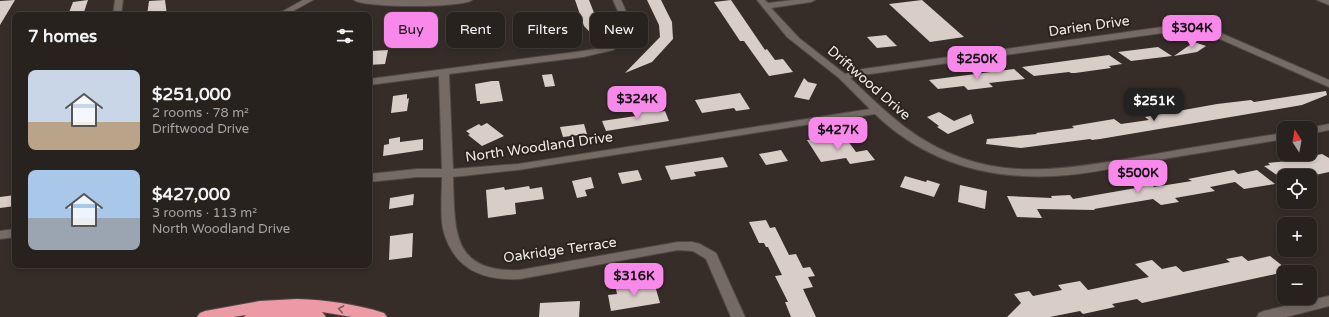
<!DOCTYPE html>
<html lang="en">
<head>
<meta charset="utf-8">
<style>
  :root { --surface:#28221e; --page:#302a27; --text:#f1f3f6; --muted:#a5a4a4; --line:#443f3c; --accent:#f888e9 }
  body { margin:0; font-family:"Varela Round",sans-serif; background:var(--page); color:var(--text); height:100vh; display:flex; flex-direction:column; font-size:15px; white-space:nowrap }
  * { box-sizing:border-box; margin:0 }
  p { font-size:13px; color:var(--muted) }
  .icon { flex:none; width:22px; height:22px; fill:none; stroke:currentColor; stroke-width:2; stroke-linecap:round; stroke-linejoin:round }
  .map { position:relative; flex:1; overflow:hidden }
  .sheet { position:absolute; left:12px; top:12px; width:360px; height:256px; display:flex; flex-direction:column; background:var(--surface); border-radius:8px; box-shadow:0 2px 6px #0003,0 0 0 1px var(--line) }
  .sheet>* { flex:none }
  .top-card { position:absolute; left:384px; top:12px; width:380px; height:36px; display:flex; gap:8px }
  .needle { width:26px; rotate:349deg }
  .tools { position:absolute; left:1277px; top:121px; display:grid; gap:8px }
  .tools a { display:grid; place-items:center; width:40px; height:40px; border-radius:8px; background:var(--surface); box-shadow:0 2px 6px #0003,0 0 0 1px var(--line); font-size:20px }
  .price { position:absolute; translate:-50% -34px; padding:0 9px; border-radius:8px; background:var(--accent); color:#111; font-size:13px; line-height:26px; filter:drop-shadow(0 1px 2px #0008) }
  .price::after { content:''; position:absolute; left:50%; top:24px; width:12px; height:9px; margin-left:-6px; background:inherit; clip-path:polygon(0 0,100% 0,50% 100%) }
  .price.current { background:#222; color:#fff }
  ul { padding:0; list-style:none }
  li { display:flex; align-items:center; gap:12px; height:100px; padding:0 16px }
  li span { display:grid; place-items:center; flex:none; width:112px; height:80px; border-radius:8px; color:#555 }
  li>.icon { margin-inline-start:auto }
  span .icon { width:48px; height:48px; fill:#fffc; stroke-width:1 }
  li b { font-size:17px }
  h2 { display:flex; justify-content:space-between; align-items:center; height:48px; padding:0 16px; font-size:17px }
  .pill { padding:0 14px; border-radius:8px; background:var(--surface); box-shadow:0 2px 6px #0003,0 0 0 1px var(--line); font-size:14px; line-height:36px }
  .pill.current { background:var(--accent); color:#111 }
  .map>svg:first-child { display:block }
  .building { fill:#d9cdc7 }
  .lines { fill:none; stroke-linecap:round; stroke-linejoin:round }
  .minor-casing { stroke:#504844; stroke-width:2 }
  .motorway-casing { stroke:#504844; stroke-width:2 }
  .minor { fill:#756a64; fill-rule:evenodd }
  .motorway { fill:#eb9aa6; fill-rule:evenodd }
  .oneway { stroke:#82595b }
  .labels { text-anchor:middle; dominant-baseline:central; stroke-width:4; stroke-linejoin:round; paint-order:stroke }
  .street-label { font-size:14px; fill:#f0eae6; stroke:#2c231e }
</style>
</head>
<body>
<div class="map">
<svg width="1329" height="317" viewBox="0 0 1329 317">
  <rect width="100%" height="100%" fill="#362d28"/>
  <g class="building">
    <path d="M15,0L0,25V1Z"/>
    <path d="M88,0L83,15H68L73,2Z"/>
    <path d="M165,0L167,15H147L149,1Z"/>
    <path d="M575,0H589L598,23H596L606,45L603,46L584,26Z"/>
    <path d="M647,0H661L672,22L673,39L652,62L625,73L660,37L659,25Z"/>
    <path d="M731,0L765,50L767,49L775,60L783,59L793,72L769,76L744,41H740L714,2Z"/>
    <path d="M922,0L964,37L930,42L889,4Z"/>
    <path d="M560,31L564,41L534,45L532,35Z"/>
    <path d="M886,35L897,46L877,48L867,37Z"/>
    <path d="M1194,42L1206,46L1197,52L1174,56Z"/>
    <path d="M1158,47L1172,56L1131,61L1118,52Z"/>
    <path d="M388,50L385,64L369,65L371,51Z"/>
    <path d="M1109,55L1122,64L1109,66L1111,68L1075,73H1071L1069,72L1034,76L1022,67Z"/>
    <path d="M1014,69L1025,79L989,83L993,87L968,90L964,86L938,89L929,80Z"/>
    <path d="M552,74L555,86L545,87L542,75Z"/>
    <path d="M804,78L808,82L817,84L809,100L794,97Z"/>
    <path d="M492,81H499L503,101L480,104V101H477L475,84Z"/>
    <path d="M1326,91L1327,95L1302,105L1100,139L1092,140L1090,139L1021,148L986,144L987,139L1037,134L1036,133L1074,128L1072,126L1114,119L1121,124L1149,120L1145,117L1217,104L1251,100L1254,102Z"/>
    <path d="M740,93L750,109L736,111L734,108L702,113L695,100Z"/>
    <path d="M407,94V99L409,98L407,111L391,113L393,96Z"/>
    <path d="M658,109L659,112L665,111L669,121L606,131L602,121L636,116L635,112Z"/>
    <path d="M939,112L954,121L971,114L974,123L948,134L937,127L939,126L927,117Z"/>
    <path d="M487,123L504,136L482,146L468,135L470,134L466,131L479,124L481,126Z"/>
    <path d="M584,124L587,134L563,137L560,127Z"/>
    <path d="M400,137V142L423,139V150L383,156L384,145L389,144V139Z"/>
    <path d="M845,137L856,152L867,150L875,160L850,164L846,158L821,162L807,140L822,138L823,140Z"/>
    <path d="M781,150L788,161L766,165L759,154Z"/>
    <path d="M1322,154L1329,158V172L1311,176H1278L1264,166L1270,165L1268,163L1288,161Z"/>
    <path d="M723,157L728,167L694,172L696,176L671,180L665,166Z"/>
    <path d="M638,170L642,180L622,184L618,173Z"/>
    <path d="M1234,170L1238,174L1257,170L1275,184L1244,189L1235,182L1210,187L1215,191L1175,198L1179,202L1161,205L1153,199L1094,209L1095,210L1037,209L1042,218L1017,217L1007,196L1052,198L1051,196L1070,195L1073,199L1136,188L1134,187L1151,184L1154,187L1192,181L1188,179Z"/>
    <path d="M905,176L926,182L927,180L940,184L934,197L900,187Z"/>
    <path d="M591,177L594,188L585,190L587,196L577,198L572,181Z"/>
    <path d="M960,185L987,191L985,209L958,202Z"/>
    <path d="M529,186L530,189L542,187L544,199L515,203L516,214L488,218L486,190L504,187L505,190Z"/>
    <path d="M414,194L413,205L389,209L390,198Z"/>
    <path d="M15,195V206L0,208V197Z"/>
    <path d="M766,220L770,228L775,227L789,255L796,254L803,268L810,267L815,276L808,277L813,287L803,289L816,317H791L785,302H788L775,276L782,275L768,247H766L764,243H759L749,222Z"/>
    <path d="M413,233L412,257L389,260L390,236Z"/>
    <path d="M1242,256L1248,261L1270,256L1289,271L1142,303L1137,299L1112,304L1115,307L1083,314L1080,311L1050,317H1007L1021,303L1014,294L1029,291L1033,296L1062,290L1058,285L1080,281L1088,290L1149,277L1135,264L1152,260L1162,269L1176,266L1183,272L1230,262L1226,259Z"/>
    <path d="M654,282L660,303L611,311L608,295L617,294L616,289Z"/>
    <path d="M580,301L579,317H539L540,303Z"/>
  </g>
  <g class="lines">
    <g class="minor-casing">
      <g id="minor">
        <path d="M115,0H123L121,15H113Z"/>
        <path d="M303,0H313L286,15H276Z"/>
        <path d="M354,0H472C463,8 363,8 354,0Z"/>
        <path d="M613,0H621L631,23L632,34L627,42L613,50L583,57L449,74L453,169L518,164L870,109L839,78L787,37L757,0H765L768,3L793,0H815L811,2L771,8L799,38L845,74L863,69L1184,24L1209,28L1329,80V87L1204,32L1184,30L863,75L850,78C886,112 914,141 962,158C1022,180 1089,165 1150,155C1195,147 1239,140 1284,133V139C1238,147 1192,154 1146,162C1124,166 1101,171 1078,174C1003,183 931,168 875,114L518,170L453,177C455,230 451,273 520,270L678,242H692L700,244L716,253L745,317H731L706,259L693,251L678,250L520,279C482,281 453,269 443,229C440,215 442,191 442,177H417L369,182V174L417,169H442L439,76L369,85V79L583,51C597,49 615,47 624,34L623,23Z"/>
        <path d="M1317,0H1329V5Z"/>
        <path d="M1329,124V130L1310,134L1309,128Z"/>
        <path d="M15,229V237L0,239V231Z"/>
        <path d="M1329,296V306L1286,317H1257L1259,313L1264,311Z"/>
      </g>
    </g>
    <g class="motorway-casing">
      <path id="motorway" d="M297,299C326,300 356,304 384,313L387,317H352L322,312L326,317H244L246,315L233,317H197L200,313L205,311L260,301Z"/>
    </g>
    <use href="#minor" class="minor"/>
    <use href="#motorway" class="motorway"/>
  </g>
  <defs><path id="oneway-chevron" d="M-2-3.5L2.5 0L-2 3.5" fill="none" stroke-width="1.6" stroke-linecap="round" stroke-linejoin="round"/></defs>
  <use class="oneway" href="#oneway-chevron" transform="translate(341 309) rotate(-169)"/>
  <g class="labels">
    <g class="street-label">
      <text transform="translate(1089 26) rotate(-8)">Darien Drive</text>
      <text transform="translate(869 83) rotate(41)">Driftwood Drive</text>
      <text transform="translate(539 147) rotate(-8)">North Woodland Drive</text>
      <text transform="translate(560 250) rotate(-8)">Oakridge Terrace</text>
    </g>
  </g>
</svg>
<div class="tools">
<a><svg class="needle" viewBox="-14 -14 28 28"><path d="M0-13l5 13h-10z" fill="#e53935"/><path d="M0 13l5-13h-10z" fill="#a5a4a4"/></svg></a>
<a><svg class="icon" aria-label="locate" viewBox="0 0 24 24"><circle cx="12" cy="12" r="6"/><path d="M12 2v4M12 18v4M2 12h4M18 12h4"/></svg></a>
<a>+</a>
<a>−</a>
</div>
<b class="price" style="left:1192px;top:49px">$304K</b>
<b class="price" style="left:977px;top:80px">$250K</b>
<b class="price" style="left:637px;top:120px">$324K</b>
<b class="price current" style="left:1154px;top:122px">$251K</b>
<b class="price" style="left:838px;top:151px">$427K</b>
<b class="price" style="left:1138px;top:194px">$500K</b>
<b class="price" style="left:634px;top:297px">$316K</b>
<div class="top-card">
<a class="pill current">Buy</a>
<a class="pill">Rent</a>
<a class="pill">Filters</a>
<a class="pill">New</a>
</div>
<section class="sheet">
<h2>7 homes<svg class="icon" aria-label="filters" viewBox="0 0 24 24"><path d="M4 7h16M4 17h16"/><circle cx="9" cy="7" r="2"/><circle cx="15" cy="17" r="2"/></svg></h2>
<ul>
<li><span style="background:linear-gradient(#c9d6e8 65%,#b9a48a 0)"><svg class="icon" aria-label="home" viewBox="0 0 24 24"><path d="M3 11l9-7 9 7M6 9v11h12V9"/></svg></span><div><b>$251,000</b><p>2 rooms · 78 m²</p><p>Driftwood Drive</p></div></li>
<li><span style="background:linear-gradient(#a9c7e8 60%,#9aa5b1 0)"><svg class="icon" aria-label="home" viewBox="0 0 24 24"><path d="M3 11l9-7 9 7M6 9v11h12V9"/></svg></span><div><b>$427,000</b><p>3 rooms · 113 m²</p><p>North Woodland Drive</p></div></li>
</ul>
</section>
</div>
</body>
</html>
